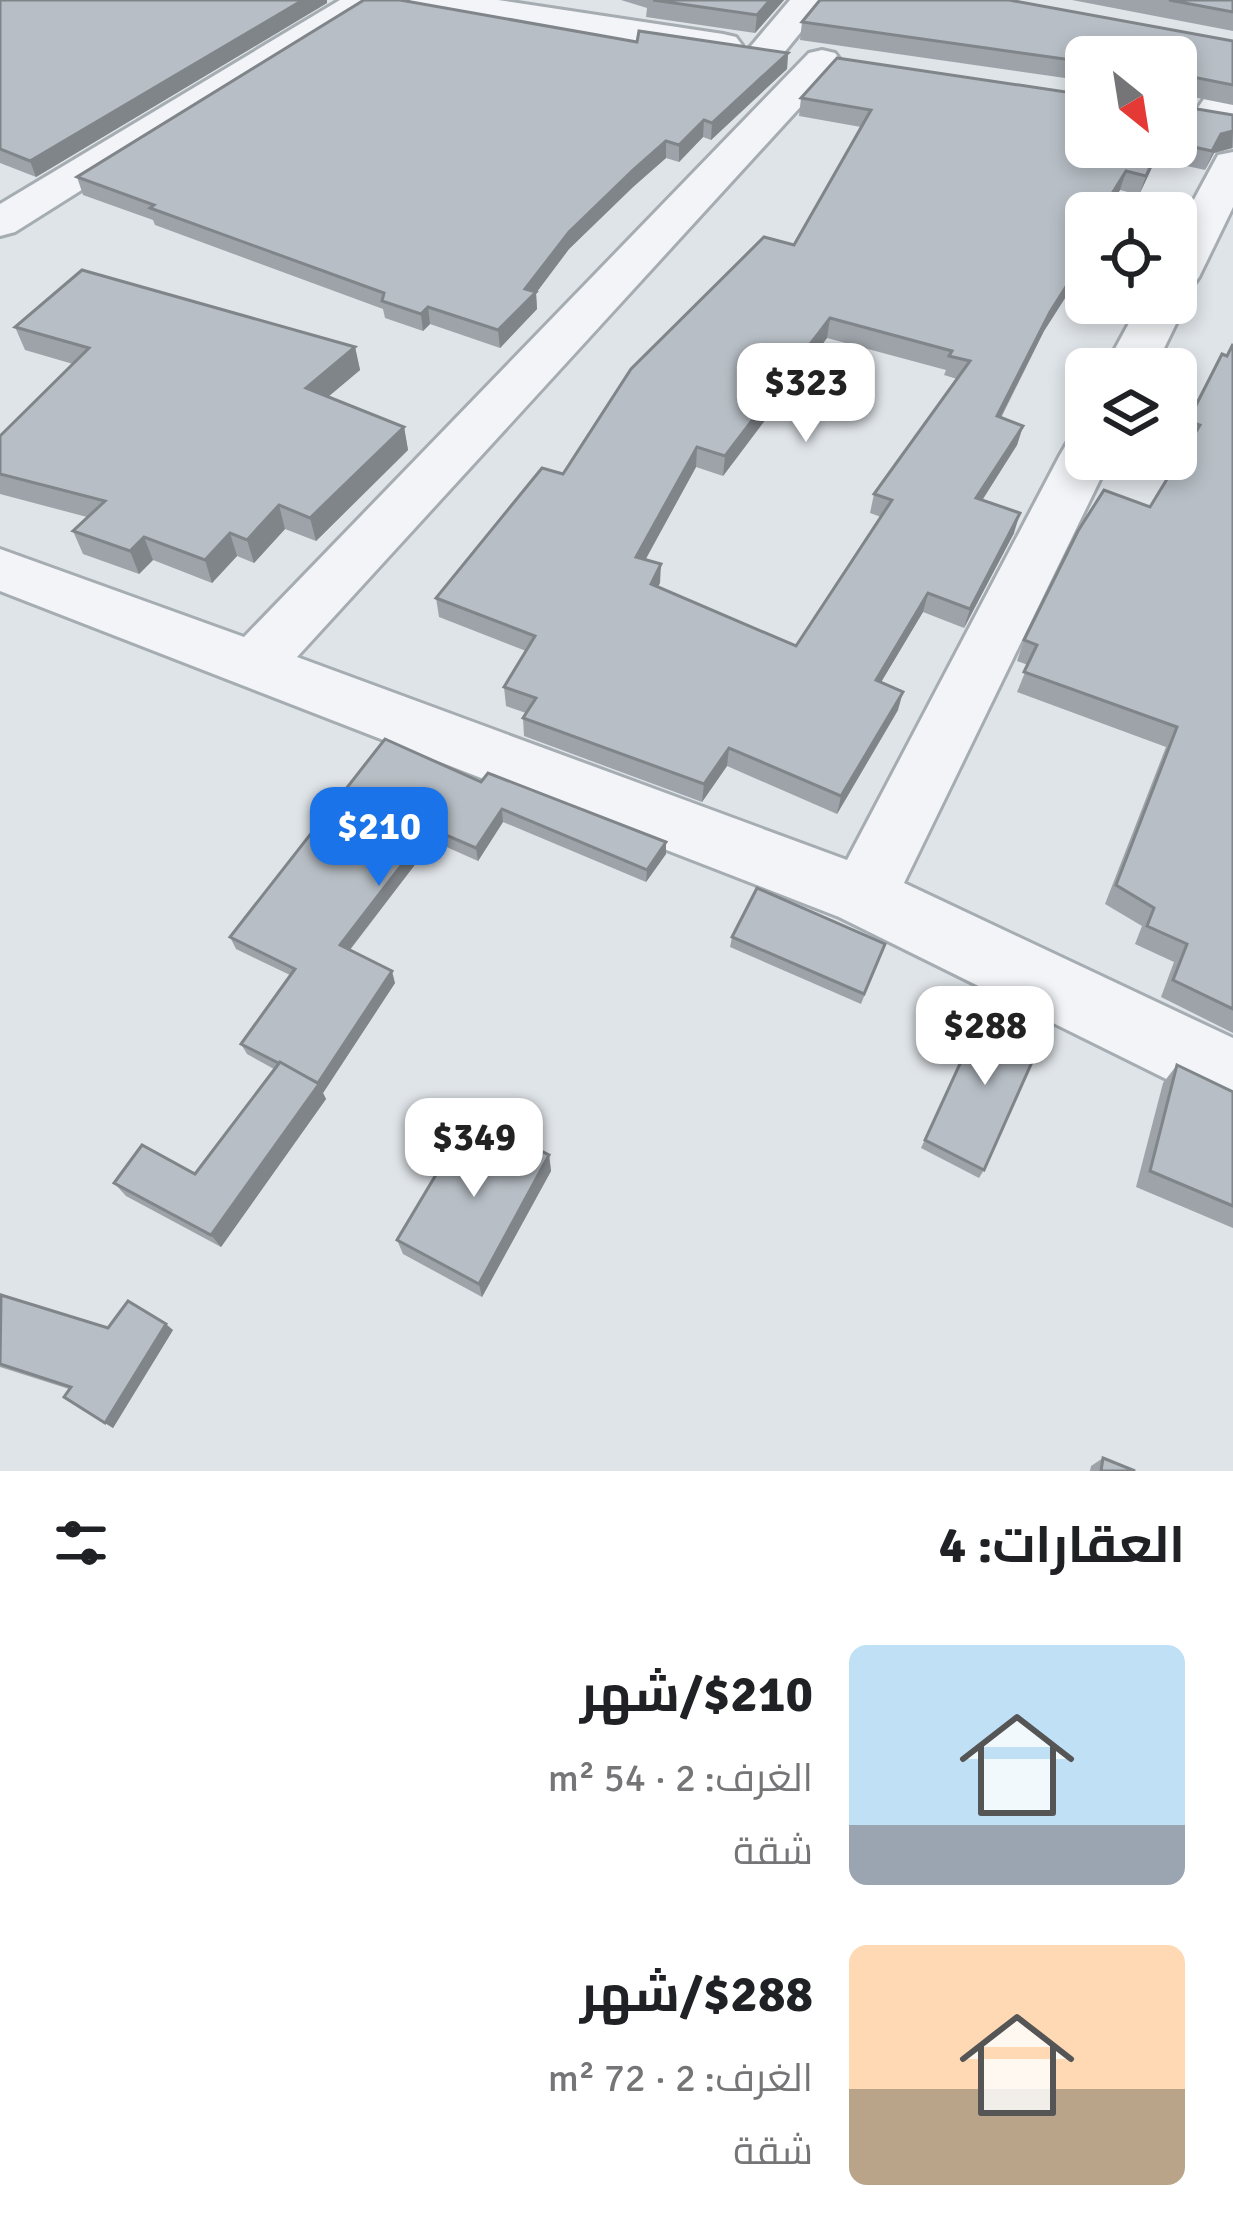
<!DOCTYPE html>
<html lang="ar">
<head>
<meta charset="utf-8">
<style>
  :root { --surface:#fff; --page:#f2f2f2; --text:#202124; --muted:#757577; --accent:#1a73e8 }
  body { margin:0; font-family:Signika,Cairo,sans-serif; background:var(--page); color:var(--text); direction:rtl; height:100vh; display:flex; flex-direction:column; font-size:45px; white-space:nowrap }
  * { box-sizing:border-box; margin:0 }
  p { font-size:39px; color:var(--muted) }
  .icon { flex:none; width:66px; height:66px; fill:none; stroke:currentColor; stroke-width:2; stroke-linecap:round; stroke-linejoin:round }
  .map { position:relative; height:1471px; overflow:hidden; direction:ltr }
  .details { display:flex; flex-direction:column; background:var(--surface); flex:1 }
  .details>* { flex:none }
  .needle { width:78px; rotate:150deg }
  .fabs { position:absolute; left:1065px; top:36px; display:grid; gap:24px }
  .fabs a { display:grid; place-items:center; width:132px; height:132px; border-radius:18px; background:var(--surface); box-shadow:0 6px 18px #0003; font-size:60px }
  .price { position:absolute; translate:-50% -102px; padding:0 27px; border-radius:24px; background:#fff; color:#222; font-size:39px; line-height:78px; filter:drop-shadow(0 3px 6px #0008) }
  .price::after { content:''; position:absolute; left:50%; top:72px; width:36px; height:27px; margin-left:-18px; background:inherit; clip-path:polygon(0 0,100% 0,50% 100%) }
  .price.selected { background:var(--accent); color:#fff }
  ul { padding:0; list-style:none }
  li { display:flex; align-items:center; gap:36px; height:300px; padding:0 48px }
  li span { display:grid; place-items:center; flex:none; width:336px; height:240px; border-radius:18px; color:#555 }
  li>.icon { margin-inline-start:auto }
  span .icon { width:144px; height:144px; fill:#fffc; stroke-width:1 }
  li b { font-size:51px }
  h2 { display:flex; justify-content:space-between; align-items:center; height:144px; padding:0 48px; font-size:51px }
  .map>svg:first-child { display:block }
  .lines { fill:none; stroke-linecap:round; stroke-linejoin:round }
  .minor-casing { stroke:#a5acb2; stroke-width:6 }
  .minor { fill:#f2f4f7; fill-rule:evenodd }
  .wall { fill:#9da3a9; fill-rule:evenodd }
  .shaded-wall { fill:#80858a }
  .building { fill:#b7bec5; stroke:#80858a; stroke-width:3; fill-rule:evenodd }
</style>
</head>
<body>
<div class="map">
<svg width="1233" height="1471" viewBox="0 0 1233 1471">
  <rect width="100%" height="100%" fill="#dfe4e8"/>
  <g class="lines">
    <g class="minor-casing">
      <g id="minor">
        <path d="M340,0H383L15,232L0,236V204Z"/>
        <path d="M410,0H498L723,34L736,37L742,45L736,53L723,56L428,11L416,7Z"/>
        <path d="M790,0H827L778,60H752L746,52Z"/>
        <path d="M822,50L835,53L841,61L835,69L297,657L847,860L1060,455L1067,443L1086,438V459H1110L904,883L1233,1038V1112L839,917L0,591V549L244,637L809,53Z"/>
        <path d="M1233,73V115L1227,123H1199L1193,115L1219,77Z"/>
        <path d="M1233,152V207L1199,277L1192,287L1176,291V233L1218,155Z"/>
        <path d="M1176,292L1186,303L1154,369H1104L1140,303H1176Z"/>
      </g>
    </g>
    <use href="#minor" class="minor"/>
  </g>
  <g class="wall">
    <path d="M0,0L327,3L36,177L0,163Z"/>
    <path d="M621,0H784L755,33L646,17L647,8Z"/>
    <path d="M1072,0H1233V31Z"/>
    <path d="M802,22L1233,41V105L1178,94L1179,106L1233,115V148L1214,153L1205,170L1156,159L1139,195L1120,190L1106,213H1086V244L1082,250L1086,253V257L1081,273L1044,331L1001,418L1023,426L1017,445L982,500L1014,533L964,628L923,612L881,682L898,710L837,814L727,766L702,802L524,736L523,718L526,713L506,706L504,687L526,651L439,617L436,598L794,245L861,127L799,116L801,98L1086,147H1176V57H1086V81L800,40ZM827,338L946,370L944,375L957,379L874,494L870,513L881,517L796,646L658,587L661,564L645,560L696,467L723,476Z"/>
    <path d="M637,42L788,53L787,69L711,140L703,137L679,162L666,158L633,187L569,249L536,293L537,309L500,348L430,324L423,331L385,318L383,309L155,225L153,220L83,195L77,177Z"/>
    <path d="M15,327L355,347L360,370L328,397L404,427L408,450L316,541L285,529L254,563L237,556L212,583L153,560L139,574L83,554L73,531L87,517L0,494V436L73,364L25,350Z"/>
    <path d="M1233,344V1033L1161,997L1174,962L1135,944L1142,926L1105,904L1166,747L1017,692L1028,665L1017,661L1024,640L1150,507L1187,445L1179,442L1188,421Z"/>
    <path d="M481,782L666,842V854L646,882L503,822L478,861L433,841L350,950L395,983L323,1093L326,1099L221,1247L126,1196L114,1183L195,1174L274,1069L247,1054L241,1044L290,975L236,949L230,937Z"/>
    <path d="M732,937L885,944L861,1004L730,947Z"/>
    <path d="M986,1007L984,1170L979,1178L921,1148Z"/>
    <path d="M1177,1065L1233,1092V1228L1136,1187L1163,1083Z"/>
    <path d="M549,1155L551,1171L482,1297L403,1254L397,1240Z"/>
    <path d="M0,1297L108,1328L173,1330L113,1428L64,1397L69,1389L0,1367Z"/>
    <path d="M1103,1458L1135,1471H1090L1091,1466Z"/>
  </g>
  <g class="shaded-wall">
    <path d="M303,0H327V3L36,177L30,161Z"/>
    <path d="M770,0H784L755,33L757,15Z"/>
    <path d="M788,53L787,69L711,140L712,123Z"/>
    <path d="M704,120L703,137L679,162V145Z"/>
    <path d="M1233,131L1232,148L1214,153L1205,170L1221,134Z"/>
    <path d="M666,141V158L633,187L569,249L536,293L537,309L500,348L498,330L525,289L569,232L633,170Z"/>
    <path d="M1160,147L1156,159L1139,195L1146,176Z"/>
    <path d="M1126,171L1120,190L1106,213H1100Z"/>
    <path d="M1086,255L1081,273L1044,331L991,436L997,416L1050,312Z"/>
    <path d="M428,307L430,324L423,331L421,314Z"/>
    <path d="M830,318L827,338L723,476L725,456Z"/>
    <path d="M355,347L360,370L311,411L306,388Z"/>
    <path d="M1023,426L1017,445L971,518L976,498Z"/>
    <path d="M404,427L408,450L316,541L310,518Z"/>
    <path d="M697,447L696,467L636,577V557Z"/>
    <path d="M279,505L285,529L254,563L247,540Z"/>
    <path d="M1020,513L1014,533L964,628L970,609Z"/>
    <path d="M230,533L237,556L212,583L205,560Z"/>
    <path d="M144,537L153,560L139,574L130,551Z"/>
    <path d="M661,564L660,583L650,603L651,584Z"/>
    <path d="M928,593L923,612L871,699L876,680Z"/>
    <path d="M903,692L898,710L837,814L841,796Z"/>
    <path d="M729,748L727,766L702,802L704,784Z"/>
    <path d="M502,809L503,822L478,861L476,848Z"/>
    <path d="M430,828L433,841L344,957L340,945Z"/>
    <path d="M666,842V854L646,882L647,870Z"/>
    <path d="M392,971L395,983L323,1093L326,1099L221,1247L211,1235L317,1084Z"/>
    <path d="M549,1155L551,1171L482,1297L479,1284Z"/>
    <path d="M166,1324L173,1330L113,1428L105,1423Z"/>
  </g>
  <g class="building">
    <path d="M0,0H303L30,161L0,149Z"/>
    <path d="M364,0H400L637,42L639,31L788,53L712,123L704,120L679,145L666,141L633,170L569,232L525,289L536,292L498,330L428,307L421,314L382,301L384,293L150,208L154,205L77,177Z"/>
    <path d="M653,0H770L757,15Z"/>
    <path d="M820,0H1009L1233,41V85L1183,75L1178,79L1179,106L1233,115V131L1221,134L1212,151L1176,143V57H1086V62L802,22Z"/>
    <path d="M1169,0H1233V12Z"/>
    <path d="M837,58L1086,95V147H1159L1146,176L1126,171L1100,213H1086V234L1078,247L1086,253V255L1050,312L997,416L1023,426L976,498L1020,513L970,609L928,593L876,680L903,692L841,796L729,748L704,784L523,718L536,698L504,687L535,636L436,598L542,468L563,474L631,369L764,237L794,245L871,110L801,98ZM830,318L952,351L949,356L970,361L874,494L892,500L796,646L651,584L661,564L636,557L697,447L725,456Z"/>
    <path d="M82,270L355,347L306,388L404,427L310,518L279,505L247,540L230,533L205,560L144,537L130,551L73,531L105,501L0,474V436L89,348L15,327Z"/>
    <path d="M1233,344V1009L1173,980L1187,944L1147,926L1154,908L1116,885L1177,727L1024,672L1037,645L1024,640L1078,531L1104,490L1150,507L1200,425L1188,421L1222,354L1227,356Z"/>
    <path d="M385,739L481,782L488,773L666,842L647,870L502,809L476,848L430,828L340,945L392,971L318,1083L241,1044L295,969L230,937Z"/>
    <path d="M757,888L885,944L864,994L732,937Z"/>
    <path d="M986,1007L1044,1035L984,1170L925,1140Z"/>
    <path d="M280,1062L319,1084L211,1235L114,1183L142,1145L195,1174Z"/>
    <path d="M1177,1065L1233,1092V1206L1150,1171Z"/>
    <path d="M471,1116L549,1155L479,1284L397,1240Z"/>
    <path d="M1,1295L108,1328L128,1301L166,1324L105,1423L64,1397L71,1387L0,1364Z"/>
    <path d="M1103,1458L1135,1471H1101Z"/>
  </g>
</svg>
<div class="fabs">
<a><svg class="needle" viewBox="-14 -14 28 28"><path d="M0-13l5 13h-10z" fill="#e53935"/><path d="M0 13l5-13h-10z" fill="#757577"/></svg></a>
<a><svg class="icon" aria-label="locate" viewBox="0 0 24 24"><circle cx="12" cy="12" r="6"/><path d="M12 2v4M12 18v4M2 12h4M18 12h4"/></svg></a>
<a><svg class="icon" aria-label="layers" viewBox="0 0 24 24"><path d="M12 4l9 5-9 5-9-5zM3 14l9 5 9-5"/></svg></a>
</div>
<b class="price" style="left:806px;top:445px">$323</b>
<b class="price selected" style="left:379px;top:889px">$210</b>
<b class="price" style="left:985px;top:1088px">$288</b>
<b class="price" style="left:474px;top:1200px">$349</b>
</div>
<section class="details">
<h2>العقارات: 4<svg class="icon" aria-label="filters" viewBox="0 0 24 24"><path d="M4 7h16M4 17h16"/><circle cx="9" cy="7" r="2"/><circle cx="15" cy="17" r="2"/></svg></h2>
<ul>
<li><span style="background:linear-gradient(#bfe0f5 75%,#9aa5b1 0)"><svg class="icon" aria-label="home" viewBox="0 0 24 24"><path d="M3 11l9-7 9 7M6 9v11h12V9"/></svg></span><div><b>$210/شهر</b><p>الغرف: 2 · 54 m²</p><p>شقة</p></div></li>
<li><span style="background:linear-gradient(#ffd9b3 60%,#b9a48a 0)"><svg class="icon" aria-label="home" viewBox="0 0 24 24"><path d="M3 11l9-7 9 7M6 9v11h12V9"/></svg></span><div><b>$288/شهر</b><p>الغرف: 2 · 72 m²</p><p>شقة</p></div></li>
</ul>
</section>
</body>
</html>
